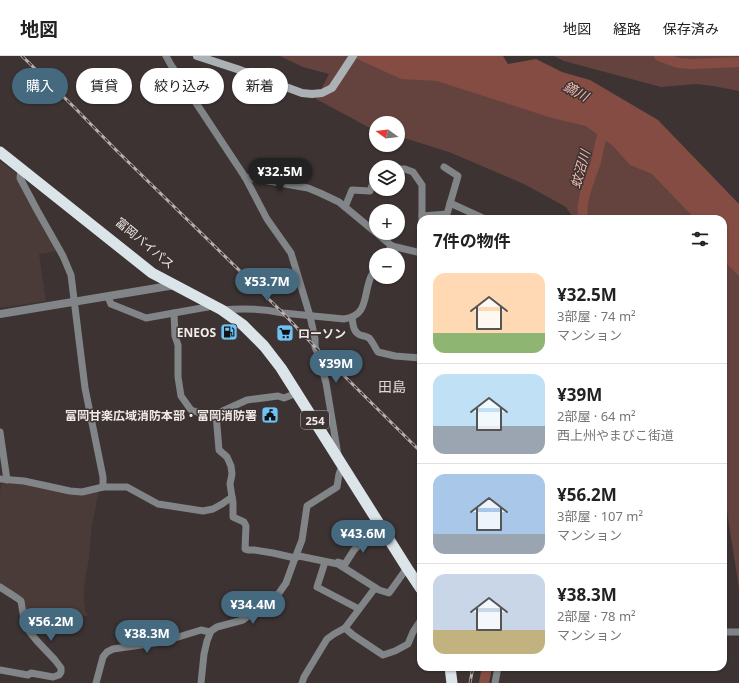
<!DOCTYPE html>
<html lang="ja">
<head>
<meta charset="utf-8">
<style>
  :root { --surface:#fff; --page:#f6f6f6; --text:#222; --muted:#767676; --line:#e0e0e0; --accent:#456a80 }
  body { margin:0; font-family:"Noto Sans","Noto Sans JP",sans-serif; background:var(--page); color:var(--text); height:100vh; display:flex; flex-direction:column; font-size:15px; white-space:nowrap }
  * { box-sizing:border-box; margin:0 }
  p { font-size:13px; color:var(--muted) }
  .icon { flex:none; width:22px; height:22px; fill:none; stroke:currentColor; stroke-width:2; stroke-linecap:round; stroke-linejoin:round }
  .map { position:relative; flex:1; overflow:hidden }
  .panel { position:absolute; left:417px; top:159px; width:310px; height:456px; display:flex; flex-direction:column; background:var(--surface); border-radius:12px; box-shadow:0 1px 3px #0004 }
  .panel>* { flex:none }
  .hud { position:absolute; left:12px; top:12px; width:345px; height:36px; display:flex; gap:8px }
  .needle { width:26px; rotate:285deg }
  .tools { position:absolute; left:369px; top:60px; display:grid; gap:8px }
  .tools a { display:grid; place-items:center; width:36px; height:36px; border-radius:50%; background:var(--surface); box-shadow:0 1px 3px #0004; font-size:20px }
  .price { position:absolute; translate:-50% -34px; padding:0 9px; border-radius:14px; background:var(--accent); color:#fff; font-size:13px; line-height:26px; filter:drop-shadow(0 1px 2px #0008) }
  .price::after { content:''; position:absolute; left:50%; top:24px; width:12px; height:9px; margin-left:-6px; background:inherit; clip-path:polygon(0 0,100% 0,50% 100%) }
  .price.selected { background:#222; color:#fff }
  ul { padding:0; list-style:none }
  li { display:flex; align-items:center; gap:12px; height:100px; padding:0 16px }
  li+li { border-top:1px solid var(--line) }
  li span { display:grid; place-items:center; flex:none; width:112px; height:80px; border-radius:12px; color:#555 }
  li>.icon { margin-inline-start:auto }
  span .icon { width:48px; height:48px; fill:#fffc; stroke-width:1 }
  li b { font-size:17px }
  h2 { display:flex; justify-content:space-between; align-items:center; height:48px; padding:0 16px; font-size:17px }
  .chip { padding:0 14px; border-radius:18px; background:var(--surface); box-shadow:0 1px 3px #0004; font-size:14px; line-height:36px }
  .chip.selected { background:var(--accent); color:#fff }
  header { display:flex; align-items:center; gap:24px; box-sizing:border-box; height:56px; padding:0 20px; background:var(--surface); border-bottom:1px solid var(--line) }
  header strong { font-size:19px }
  nav { display:flex; gap:22px; margin-inline-start:auto; font-size:14px }
  .map>svg:first-child { display:block }
  .built { fill:#4a3b38 }
  .green { fill:#64433e }
  .water { fill:#844c43 }
  .lines { fill:none; stroke-linecap:round; stroke-linejoin:round }
  .river { stroke:#844c43; stroke-width:10 }
  .minor { stroke:#818587; stroke-width:7 }
  .tertiary { stroke:#818587; stroke-width:8 }
  .secondary { stroke:#acb1b5; stroke-width:8 }
  .trunk { stroke:#dbe4e9; stroke-width:11 }
  .rail-casing { stroke:#b7b0af; stroke-width:3 }
  .rail { stroke:#3c3332; stroke-width:1.5; stroke-dasharray:4.5; stroke-linecap:butt }
  .labels { text-anchor:middle; dominant-baseline:central; stroke-width:3; stroke-linejoin:round; paint-order:stroke }
  .shield { fill:#3c3332; stroke:#bab3b2; stroke-width:1 }
  .shield-label { font-size:11px; font-weight:bold; fill:#f0eae9 }
  .street-label { font-size:12px; fill:#f0eae9; stroke:#3c3332 }
  .poi-label { font-size:12px; font-weight:bold; fill:#f0eae9; stroke:#3c3332; text-anchor:end }
  .water-label { font-size:13px; font-style:italic; fill:#f3bdb3; stroke:#3c3332 }
  .quarter-label { font-size:14px; fill:#e2d7d5; stroke:#3c3332 }
</style>
</head>
<body>
<header>
<strong>地図</strong>
<nav><a>地図</a><a>経路</a><a>保存済み</a></nav>
</header>
<div class="map">
<svg width="739" height="627" viewBox="0 0 739 627">
  <rect width="100%" height="100%" fill="#3c3332"/>
  <g class="built">
    <path d="M0,105L17,118L58,195L39,198L46,245L0,252Z"/>
    <path d="M5,426L99,435L92,469L89,502L84,531V544L85,554L88,560L25,558L22,542L0,527V438L1,429Z"/>
  </g>
  <g class="green">
    <path d="M280,0H470L553,24L715,163H574L566,151L524,128L449,96L398,80V67H376V74L370,72L316,43L329,18L303,11Z"/>
    <path d="M554,0H739V35L713,30L696,28L661,31L564,5Z"/>
    <path d="M723,175L739,202V532L723,430Z"/>
  </g>
  <path class="water" d="M351,0H503L508,8L536,3L562,16L590,24L658,64L739,148V220L723,204V163H695L652,118L630,109L613,90L586,70L552,62L437,25L401,23Z"/>
  <g class="lines">
    <g class="river">
      <path d="M659,0L678,7L692,8L739,6"/>
      <path d="M583,163C580,144 590,124 596,106C599,94 600,81 606,70"/>
      <path d="M484,627L487,611"/>
    </g>
    <g class="minor">
      <path d="M166,0L171,9L245,121L267,163L291,197L310,260L315,283V291L319,300L326,327L338,399"/>
      <path d="M21,113L20,122L37,154L63,200L71,219L85,332L103,421V431"/>
      <path d="M398,113H405L413,116L422,129V163"/>
      <path d="M245,121L308,132L320,137L339,146L392,190L421,197"/>
      <path d="M450,147L485,163"/>
      <path d="M345,151L352,134L370,135L376,119"/>
      <path d="M422,160L447,158L458,120L444,111"/>
      <path d="M420,197L421,179"/>
      <path d="M385,199L392,190"/>
      <path d="M108,241L111,248L146,262L213,250"/>
      <path d="M222,254C242,252 264,253 283,257L344,263C368,259 363,242 370,223C371,219 374,216 376,212"/>
      <path d="M174,257L175,280L178,289V321L181,340L191,354L200,357L216,358L247,344L278,340L284,342L297,337"/>
      <path d="M352,262C353,268 353,276 360,279C363,280 366,280 369,282C373,286 375,292 378,296L395,300L421,302"/>
      <path d="M216,358L219,394L227,401L231,410L232,418L230,428L232,441"/>
      <path d="M0,376L7,424"/>
      <path d="M0,423L24,425L70,435L82,436L103,431H127L158,448L203,455L213,453L222,448L232,441L233,446V461L244,466L246,470L245,493L249,494H254L273,497L295,502L299,500L338,508L379,534L389,537L407,512"/>
      <path d="M325,506L317,531L359,553"/>
      <path d="M338,506L345,508L354,494L380,468"/>
      <path d="M0,531L17,542L21,545L24,563L29,575L37,585L55,604L61,612V616L59,619L53,621L31,617L28,619L0,614"/>
      <path d="M345,572L353,579L383,599L395,595L408,588L413,576L421,564"/>
      <path d="M723,576H739"/>
      <path d="M96,627L103,601L107,596L113,593L162,586L201,574L210,576"/>
      <path d="M201,627L204,598L207,585L211,575L217,571L243,564L279,537L286,527L295,502L302,484L307,450L337,431L339,418L343,408"/>
      <path d="M302,627L304,621L327,583L334,578L345,572L375,532"/>
      <path d="M495,627L498,611"/>
    </g>
    <path class="tertiary" d="M0,258L175,229"/>
    <path class="secondary" d="M197,0L237,13L302,37L312,38L322,37L332,32L353,0"/>
    <g class="trunk">
      <path d="M0,96L152,217L222,254L243,269L264,290L281,312L407,512L421,533"/>
      <path d="M450,611L452,627"/>
    </g>
    <g class="rail-casing">
      <g id="rail">
        <path d="M22,0L75,52L116,94L283,257L315,291L421,396"/>
        <path d="M470,627L473,611"/>
      </g>
    </g>
    <use href="#rail" class="rail"/>
  </g>
  <defs>
    <g id="fuel-square" transform="scale(0.9)"><rect x="-9" y="-9" width="18" height="18" rx="4" fill="#70c2f4" stroke="#3c3332"/><path d="M-5.5-6h7V0h2V4h1.3V-2.5L3-4.5l.8-.8L6-3V5H2.5V1h-1V6h-7ZM-4.2-4.7v3.2H.2V-4.7Z" fill="#111"/></g>
    <g id="supermarket-square" transform="scale(0.9)"><rect x="-9" y="-9" width="18" height="18" rx="4" fill="#70c2f4" stroke="#3c3332"/><path d="M-6-5.5h2.5l.6 2H6L4.5 2H-2.5L-4.4-4H-6ZM-1.5 3.2a1.3 1.3 0 1 0 .1 0ZM3 3.2a1.3 1.3 0 1 0 .1 0Z" fill="#111"/></g>
    <g id="civic-square" transform="scale(0.9)"><rect x="-9" y="-9" width="18" height="18" rx="4" fill="#70c2f4" stroke="#3c3332"/><path d="M-.6-6.5H3V-4.5H.6V-3L4-1V1h2V6H-6V1h2V-1L-.6-3ZM-1.2 2.5V6h2.4V2.5Z" fill="#111"/></g>
  </defs>
  <g fill-rule="evenodd">
    <use href="#fuel-square" x="229" y="276"/>
    <use href="#supermarket-square" x="285" y="277"/>
    <use href="#civic-square" x="270" y="359"/>
  </g>
  <g class="labels">
    <rect class="shield" x="301" y="355" width="28" height="18" rx="3"/>
    <g class="shield-label">
      <text x="315" y="364">254</text>
    </g>
    <g class="street-label">
      <text transform="translate(145 187) rotate(40)">富岡バイパス</text>
    </g>
    <g class="poi-label">
      <text x="216" y="276">ENEOS</text>
      <text x="298" y="277" text-anchor="start">ローソン</text>
      <text x="257" y="359">富岡甘楽広域消防本部・富岡消防署</text>
    </g>
    <g class="water-label">
      <text transform="translate(576 35) rotate(28)">鏑川</text>
      <text transform="translate(580 113) rotate(-74)">蚊沼川</text>
    </g>
    <g class="quarter-label">
      <text x="392" y="330">田島</text>
    </g>
  </g>
</svg>
<div class="tools">
<a><svg class="needle" viewBox="-14 -14 28 28"><path d="M0-13l5 13h-10z" fill="#e53935"/><path d="M0 13l5-13h-10z" fill="#767676"/></svg></a>
<a><svg class="icon" aria-label="layers" viewBox="0 0 24 24"><path d="M12 4l9 5-9 5-9-5zM3 14l9 5 9-5"/></svg></a>
<a>+</a>
<a>−</a>
</div>
<b class="price selected" style="left:280px;top:136px">¥32.5M</b>
<b class="price" style="left:267px;top:246px">¥53.7M</b>
<b class="price" style="left:336px;top:328px">¥39M</b>
<b class="price" style="left:363px;top:498px">¥43.6M</b>
<b class="price" style="left:253px;top:569px">¥34.4M</b>
<b class="price" style="left:51px;top:586px">¥56.2M</b>
<b class="price" style="left:147px;top:598px">¥38.3M</b>
<div class="hud">
<a class="chip selected">購入</a>
<a class="chip">賃貸</a>
<a class="chip">絞り込み</a>
<a class="chip">新着</a>
</div>
<section class="panel">
<h2>7件の物件<svg class="icon" aria-label="filters" viewBox="0 0 24 24"><path d="M4 7h16M4 17h16"/><circle cx="9" cy="7" r="2"/><circle cx="15" cy="17" r="2"/></svg></h2>
<ul>
<li><span style="background:linear-gradient(#ffd9b3 75%,#8fb573 0)"><svg class="icon" aria-label="home" viewBox="0 0 24 24"><path d="M3 11l9-7 9 7M6 9v11h12V9"/></svg></span><div><b>¥32.5M</b><p>3部屋 · 74 m²</p><p>マンション</p></div></li>
<li><span style="background:linear-gradient(#bfe0f5 65%,#9aa5b1 0)"><svg class="icon" aria-label="home" viewBox="0 0 24 24"><path d="M3 11l9-7 9 7M6 9v11h12V9"/></svg></span><div><b>¥39M</b><p>2部屋 · 64 m²</p><p>西上州やまびこ街道</p></div></li>
<li><span style="background:linear-gradient(#a9c7e8 75%,#9aa5b1 0)"><svg class="icon" aria-label="home" viewBox="0 0 24 24"><path d="M3 11l9-7 9 7M6 9v11h12V9"/></svg></span><div><b>¥56.2M</b><p>3部屋 · 107 m²</p><p>マンション</p></div></li>
<li><span style="background:linear-gradient(#c9d6e8 70%,#c2b280 0)"><svg class="icon" aria-label="home" viewBox="0 0 24 24"><path d="M3 11l9-7 9 7M6 9v11h12V9"/></svg></span><div><b>¥38.3M</b><p>2部屋 · 78 m²</p><p>マンション</p></div></li>
</ul>
</section>
</div>
</body>
</html>
